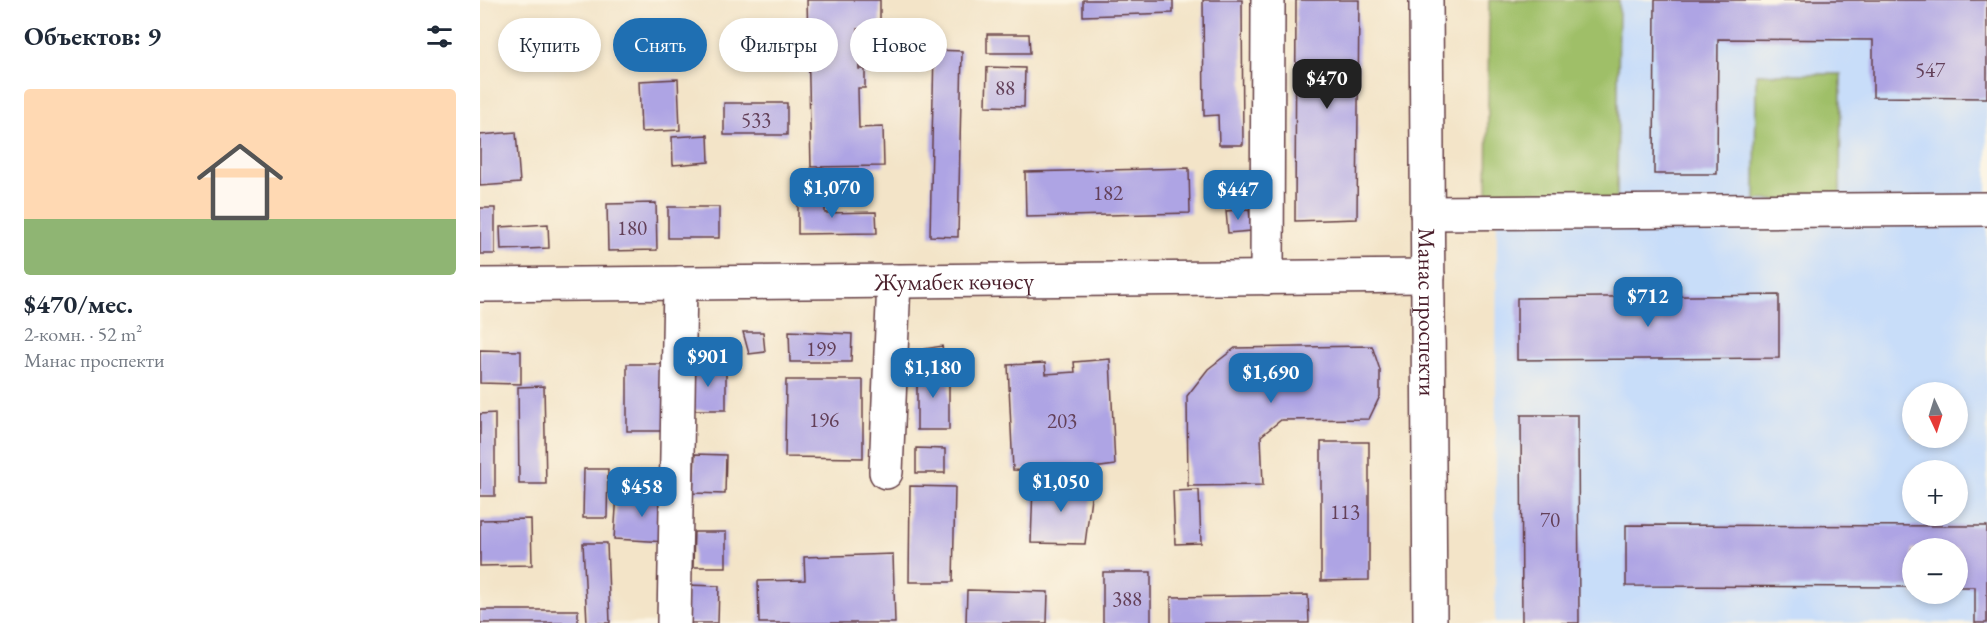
<!DOCTYPE html>
<html lang="ru">
<head>
<meta charset="utf-8">
<style>
  :root { --surface:#fff; --page:#f6f6f7; --text:#1f2937; --muted:#747a83; --line:#e0e1e3; --accent:#1f6fb2 }
  body { margin:0; font-family:"EB Garamond",serif; background:var(--page); color:var(--text); height:100vh; display:flex; flex-direction:column; font-size:22px; white-space:nowrap }
  * { box-sizing:border-box; margin:0 }
  p { font-size:20px; color:var(--muted) }
  .icon { flex:none; width:33px; height:33px; fill:none; stroke:currentColor; stroke-width:2; stroke-linecap:round; stroke-linejoin:round }
  .map { position:relative; flex:1; overflow:hidden }
  .drawer { display:flex; flex-direction:column; background:var(--surface); width:480px }
  .drawer>* { flex:none }
  .hud { position:absolute; left:18px; top:18px; width:570px; height:54px; display:flex; gap:12px }
  .needle { width:39px; rotate:176deg }
  .buttons { position:absolute; left:1422px; top:382px; display:grid; gap:12px }
  .buttons a { display:grid; place-items:center; width:66px; height:66px; border-radius:50%; background:var(--surface); box-shadow:0 3px 9px #0003; font-size:30px }
  .price { position:absolute; translate:-50% -51px; padding:0 14px; border-radius:12px; background:var(--accent); color:#fff; font-size:20px; line-height:39px; filter:drop-shadow(0 2px 3px #0008) }
  .price::after { content:''; position:absolute; left:50%; top:36px; width:18px; height:14px; margin-left:-9px; background:inherit; clip-path:polygon(0 0,100% 0,50% 100%) }
  .price.on { background:#222; color:#fff }
  ul { padding:0; list-style:none }
  li { display:grid; align-content:center; gap:12px; height:318px; padding:0 24px }
  li+li { border-top:2px solid var(--line) }
  li span { display:grid; place-items:center; height:186px; border-radius:6px; color:#555 }
  li>.icon { margin-inline-start:auto }
  span .icon { width:108px; height:108px; fill:#fffc; stroke-width:1 }
  li b { font-size:26px }
  h2 { display:flex; justify-content:space-between; align-items:center; height:72px; padding:0 24px; font-size:26px }
  .chip { padding:0 21px; border-radius:27px; background:var(--surface); box-shadow:0 3px 9px #0003; font-size:21px; line-height:54px }
  .chip.on { background:var(--accent); color:#fff }
  main { display:flex; flex:1; min-height:0 }
  .map>svg:first-child { display:block }
  .built { fill:#c8ddf9; fill-rule:evenodd }
  .green { fill:#9fbf67; stroke:#746f49; stroke-width:1.5 }
  .building { fill:#aea4e4 }
  .lines { fill:none; stroke-linecap:round; stroke-linejoin:round }
  .minor-casing { stroke:#633d43; stroke-width:36 }
  .major-casing { stroke:#633d43; stroke-width:36 }
  .minor { stroke:#fff; stroke-width:33 }
  .major { stroke:#fff; stroke-width:33 }
  .labels { text-anchor:middle; dominant-baseline:central; stroke-width:4.5; stroke-linejoin:round; paint-order:stroke }
  .number-label { font-size:21px; fill:#634059 }
  .street-label { font-size:24px; fill:#4a1f2b; stroke:#fcf5e5 }
</style>
</head>
<body>
<main>
<section class="drawer">
<h2>Объектов: 9<svg class="icon" aria-label="filters" viewBox="0 0 24 24"><path d="M4 7h16M4 17h16"/><circle cx="9" cy="7" r="2"/><circle cx="15" cy="17" r="2"/></svg></h2>
<ul>
<li><span style="background:linear-gradient(#ffd9b3 70%,#8fb573 0)"><svg class="icon" aria-label="home" viewBox="0 0 24 24"><path d="M3 11l9-7 9 7M6 9v11h12V9"/></svg></span><div><b>$470/мес.</b><p>2-комн. · 52 m²</p><p>Манас проспекти</p></div></li>
</ul>
</section>
<div class="map">
<svg width="1507" height="623" viewBox="0 0 1507 623">
  <rect width="100%" height="100%" fill="#fcf5e5"/>
  <filter id="ink" filterUnits="userSpaceOnUse"><feTurbulence type="fractalNoise" baseFrequency=".0167" numOctaves="2"/><feDisplacementMap in="SourceGraphic" scale="12" xChannelSelector="R" yChannelSelector="G"/><feConvolveMatrix kernelMatrix="1 2 1 2 8 2 1 2 1" color-interpolation-filters="sRGB"/></filter>
  <filter id="wash" filterUnits="userSpaceOnUse"><feTurbulence type="fractalNoise" baseFrequency=".008" numOctaves="4" result="noise"/><feDisplacementMap in="SourceGraphic" scale="24" xChannelSelector="R" yChannelSelector="G"/><feGaussianBlur stdDeviation="1.35" result="paint"/><feColorMatrix in="noise" values="0 0 0 0 0 0 0 0 0 0 0 0 0 0 0 0 0 1.4 0 .05"/><feComposite in="paint" operator="in"/></filter>
  <g filter="url(#wash)">
    <rect width="100%" height="100%" fill="#f3e4c8"/>
    <path class="built" d="M1018,0H1507V623H1015ZM1432,393H1478V438H1432ZM1432,471H1478V516H1432ZM1432,549H1478V594H1432Z"/>
    <g class="green">
      <path d="M1009,0H1139L1137,202L1007,201Z"/>
      <path d="M1276,74H1361L1360,201L1275,200Z"/>
    </g>
    <g id="blocks">
      <g class="building">
        <path d="M327,0H400V28L378,29L379,69H385V88H378L379,128L403,127L404,166L331,167Z"/>
        <path d="M603,0H693V13L603,16Z"/>
        <path d="M723,0H762L763,145H739L738,115L724,116Z"/>
        <path d="M816,0H879L877,219L815,221Z"/>
        <path d="M1175,0H1507V98L1393,97V40L1238,39L1237,174H1174Z"/>
        <path d="M507,34H549L550,53H507Z"/>
        <path d="M454,50L482,51L478,237L450,236Z"/>
        <path d="M507,67L545,68L544,107L506,106Z"/>
        <path d="M198,79L200,130L161,132L159,81Z"/>
        <rect x="244" y="103" width="63" height="32"/>
        <path d="M36,132L40,183L0,186V135Z"/>
        <path d="M228,135L229,162L193,165L192,137Z"/>
        <path d="M709,168L710,213L546,217L545,172Z"/>
        <path d="M318,197H345V213L396,212L397,233L318,234Z"/>
        <path d="M176,203L177,250L128,251L127,204Z"/>
        <rect x="188" y="207" width="51" height="31"/>
        <rect x="0" y="208" width="15" height="46"/>
        <path d="M769,209L771,231L748,233L746,211Z"/>
        <path d="M68,224L69,248L21,250L20,227Z"/>
        <path d="M1299,295V358L1037,360V298Z"/>
        <path d="M309,331L372,334L371,362H310Z"/>
        <path d="M263,332H283L285,352L269,354Z"/>
        <path d="M462,346L465,359L447,363L444,349Z"/>
        <path d="M892,346L900,370V396L889,419L801,420L781,436L783,485L708,486L707,396L728,369L755,348Z"/>
        <path d="M0,350L41,351V384L0,383Z"/>
        <path d="M630,359L635,465L591,471L533,470L528,365L565,363L566,374L595,372L594,362Z"/>
        <rect x="147" y="364" width="39" height="67"/>
        <path d="M211,366L246,367V410H210Z"/>
        <path d="M437,368L469,369V430H437Z"/>
        <path d="M306,380H383V458L305,457Z"/>
        <path d="M64,386L66,484H39L38,387Z"/>
        <path d="M15,413V496H0V414Z"/>
        <path d="M1041,415H1098L1099,623H1042Z"/>
        <path d="M841,442H889V580L841,581Z"/>
        <path d="M436,448L465,449V473H436Z"/>
        <path d="M215,454L246,455L245,494L213,493Z"/>
        <path d="M104,469H128L127,518H103Z"/>
        <path d="M613,482L605,544L551,543L553,485Z"/>
        <path d="M430,486L475,487L473,582H429Z"/>
        <path d="M719,490L721,543L695,544L693,491Z"/>
        <path d="M137,493L190,497L187,542L134,539Z"/>
        <path d="M51,519L52,565L0,566V520Z"/>
        <path d="M1146,525L1507,526V623H1495V587H1478V549H1432V587L1146,586Z"/>
        <path d="M214,532H246V567H213Z"/>
        <path d="M103,543H127L130,623H107Z"/>
        <path d="M413,554L415,623H279L278,581L325,580L324,557Z"/>
        <rect x="623" y="572" width="48" height="51"/>
        <path d="M206,585L239,586L238,623H205Z"/>
        <path d="M487,590L568,592L567,623H486Z"/>
        <path d="M828,595L829,623H691V597Z"/>
        <rect x="0" y="610" width="98" height="13"/>
      </g>
    </g>
  </g>
  <g filter="url(#ink)">
    <use href="#blocks" fill-opacity="0" stroke="#633d43" stroke-width="1.5"/>
    <g class="lines">
      <g class="minor-casing">
        <g id="minor">
          <path d="M947,213L1507,209"/>
          <path d="M787,278L788,0"/>
          <path id="s1" d="M0,285L948,276"/>
          <path d="M406,472L414,281"/>
          <path d="M194,623L200,283"/>
        </g>
      </g>
      <g class="major-casing">
        <g id="major">
          <path id="s2" d="M946,0L950,623"/>
        </g>
      </g>
      <use href="#minor" class="minor"/>
      <use href="#major" class="major"/>
    </g>
  </g>
  <g class="labels">
    <g class="number-label">
      <text x="1450" y="69">547</text>
      <text x="525" y="87">88</text>
      <text x="276" y="119">533</text>
      <text x="628" y="192">182</text>
      <text x="152" y="227">180</text>
      <text x="341" y="348">199</text>
      <text x="344" y="419">196</text>
      <text x="582" y="420">203</text>
      <text x="865" y="511">113</text>
      <text x="1070" y="519">70</text>
      <text x="647" y="598">388</text>
    </g>
    <g class="street-label">
      <text stroke="none"><textPath href="#s1" startOffset="474">Жумабек көчөсү</textPath></text>
      <text stroke="none"><textPath href="#s2" startOffset="312">Манас проспекти</textPath></text>
    </g>
  </g>
</svg>
<div class="buttons">
<a><svg class="needle" viewBox="-14 -14 28 28"><path d="M0-13l5 13h-10z" fill="#e53935"/><path d="M0 13l5-13h-10z" fill="#747a83"/></svg></a>
<a>+</a>
<a>−</a>
</div>
<b class="price on" style="left:847px;top:110px">$470</b>
<b class="price" style="left:352px;top:219px">$1,070</b>
<b class="price" style="left:758px;top:221px">$447</b>
<b class="price" style="left:1168px;top:328px">$712</b>
<b class="price" style="left:228px;top:388px">$901</b>
<b class="price" style="left:453px;top:399px">$1,180</b>
<b class="price" style="left:791px;top:404px">$1,690</b>
<b class="price" style="left:581px;top:513px">$1,050</b>
<b class="price" style="left:162px;top:518px">$458</b>
<div class="hud">
<a class="chip">Купить</a>
<a class="chip on">Снять</a>
<a class="chip">Фильтры</a>
<a class="chip">Новое</a>
</div>
</div>
</main>
</body>
</html>
